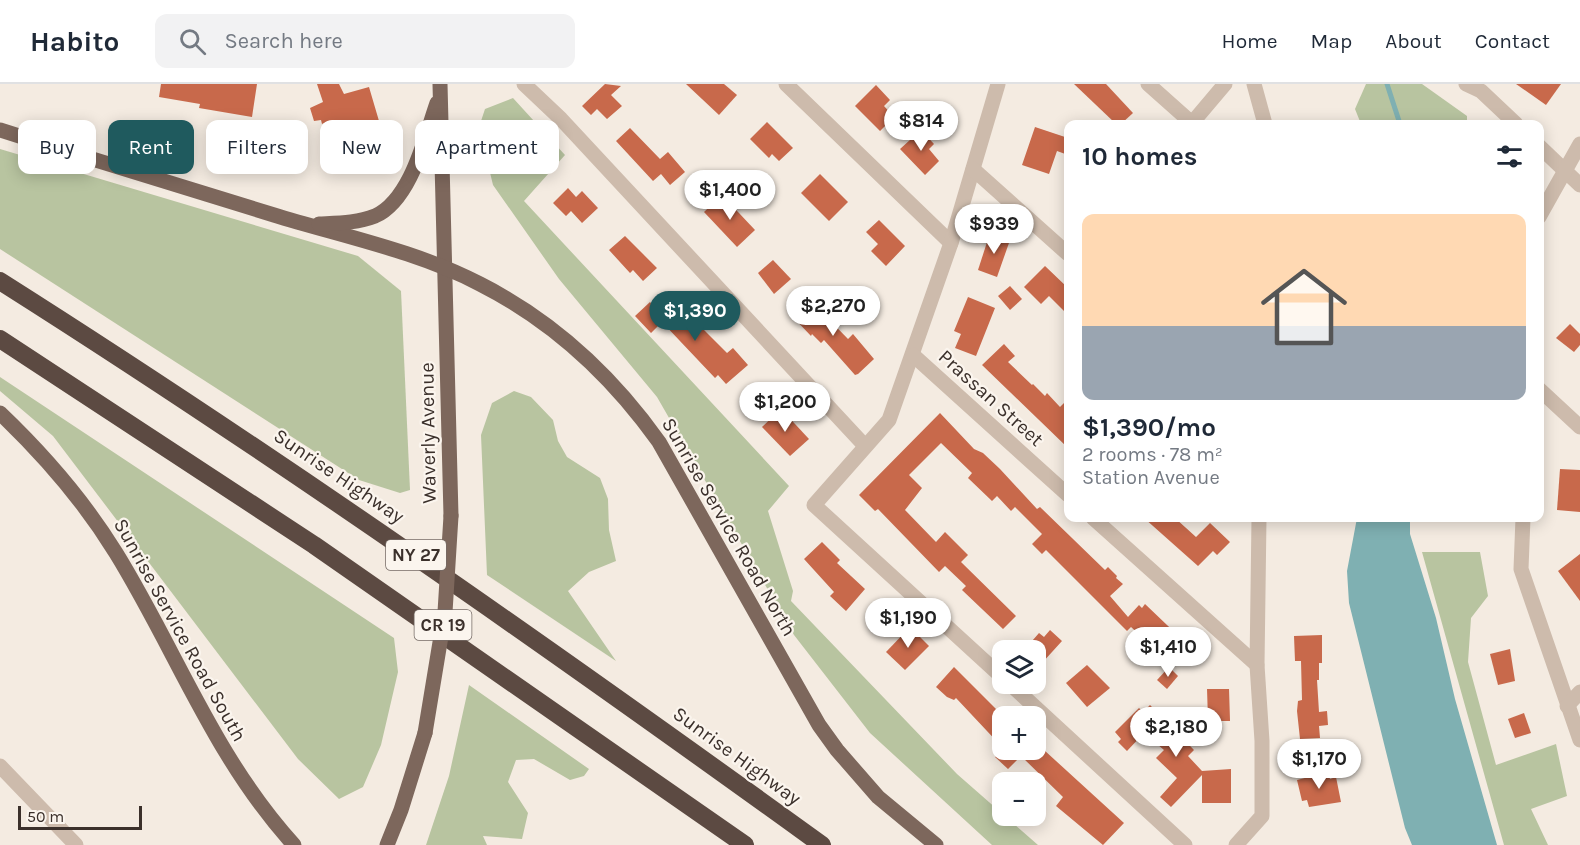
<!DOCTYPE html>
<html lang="en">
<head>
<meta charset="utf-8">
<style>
  :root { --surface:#fff; --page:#f2f2f3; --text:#1f2937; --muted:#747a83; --line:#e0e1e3; --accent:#1f5a5e }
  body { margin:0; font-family:Karla,sans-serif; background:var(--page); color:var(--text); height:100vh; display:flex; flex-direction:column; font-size:22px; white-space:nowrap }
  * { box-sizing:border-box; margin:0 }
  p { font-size:20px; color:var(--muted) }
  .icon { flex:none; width:33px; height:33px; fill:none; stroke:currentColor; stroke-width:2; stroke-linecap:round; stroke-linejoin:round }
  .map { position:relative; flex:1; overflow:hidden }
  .side { position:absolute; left:1064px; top:36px; width:480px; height:402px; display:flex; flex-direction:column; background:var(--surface); border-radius:12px; box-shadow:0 3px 15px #0003 }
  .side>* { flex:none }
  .guide { position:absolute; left:18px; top:36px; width:570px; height:54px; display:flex; gap:12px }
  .fabs { position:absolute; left:992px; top:556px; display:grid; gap:12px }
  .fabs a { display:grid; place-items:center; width:54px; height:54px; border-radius:12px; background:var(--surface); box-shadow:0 3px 15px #0003; font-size:30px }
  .scale { position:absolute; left:18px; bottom:15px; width:124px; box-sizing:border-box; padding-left:6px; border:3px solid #3b302b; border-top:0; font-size:16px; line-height:21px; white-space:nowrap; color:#3b302b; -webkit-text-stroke:4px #fbf5ee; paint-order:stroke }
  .price { position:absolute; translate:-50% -51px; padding:0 14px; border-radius:21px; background:#fff; color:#222; font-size:20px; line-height:39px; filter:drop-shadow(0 2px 3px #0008) }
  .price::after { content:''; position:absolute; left:50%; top:36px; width:18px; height:14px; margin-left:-9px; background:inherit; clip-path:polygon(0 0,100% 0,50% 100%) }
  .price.current { background:var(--accent); color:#fff }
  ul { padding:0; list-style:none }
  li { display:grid; align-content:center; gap:12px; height:318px; padding:0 18px }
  li span { display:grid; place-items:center; height:186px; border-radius:12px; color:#555 }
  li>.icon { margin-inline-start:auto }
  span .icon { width:108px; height:108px; fill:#fffc; stroke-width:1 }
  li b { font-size:26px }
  h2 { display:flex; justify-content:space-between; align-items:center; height:72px; padding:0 18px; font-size:26px }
  .pill { padding:0 21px; border-radius:12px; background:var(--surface); box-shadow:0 3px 15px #0003; font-size:21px; line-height:54px }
  .pill.current { background:var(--accent); color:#fff }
  header { display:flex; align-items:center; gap:36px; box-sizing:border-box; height:84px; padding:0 30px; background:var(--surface); border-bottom:2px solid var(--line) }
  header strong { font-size:28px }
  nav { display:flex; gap:33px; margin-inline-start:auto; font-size:21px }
  .search { width:420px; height:54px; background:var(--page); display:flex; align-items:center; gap:15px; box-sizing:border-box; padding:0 21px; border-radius:12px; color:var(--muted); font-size:22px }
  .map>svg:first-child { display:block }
  .green { fill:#b8c4a0 }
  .water { fill:#7fb0b2 }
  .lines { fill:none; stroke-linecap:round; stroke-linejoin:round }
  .stream { stroke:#7fb0b2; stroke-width:5 }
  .building { fill:#c8694b }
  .minor { stroke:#cdbbac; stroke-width:15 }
  .major { stroke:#7d675c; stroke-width:15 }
  .highway { stroke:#5c4a42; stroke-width:18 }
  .major-bridge { stroke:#7d675c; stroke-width:15 }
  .labels { text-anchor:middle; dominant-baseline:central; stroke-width:4.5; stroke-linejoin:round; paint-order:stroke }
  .shield { fill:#fbf5ee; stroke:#756b66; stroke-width:1.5 }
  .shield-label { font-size:18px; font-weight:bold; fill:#3b302b }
  .street-label { font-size:20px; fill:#3b302b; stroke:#fbf5ee }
</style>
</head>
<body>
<header>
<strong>Habito</strong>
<div class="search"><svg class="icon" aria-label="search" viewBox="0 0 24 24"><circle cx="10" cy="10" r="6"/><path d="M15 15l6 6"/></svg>Search here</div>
<nav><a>Home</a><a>Map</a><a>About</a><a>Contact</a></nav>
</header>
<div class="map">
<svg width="1580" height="761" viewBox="0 0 1580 761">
  <rect width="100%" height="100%" fill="#f4ebe1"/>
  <g class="green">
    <path d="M1366,0H1422L1467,32V40H1361L1355,25Z"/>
    <path d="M513,14L565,71L524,117L789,402L768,427L793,507L791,517L957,690L1038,761H992L870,649L794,551L657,313L559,195L493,101L479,43L485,25Z"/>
    <path d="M0,65L358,172L401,207L410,406L400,409L359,396L0,165Z"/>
    <path d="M0,293L394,554L398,588L381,661L363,703L339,715L298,675L53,352L0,307Z"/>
    <path d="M514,307L531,313L553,336L558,357L567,373L600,394L608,415L609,446L616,477L589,488L568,507L616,577L487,491L481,351L492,319Z"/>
    <path d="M1422,468H1480L1488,512L1471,534L1468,578L1496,681L1556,660L1567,712L1531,725L1548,761H1504Z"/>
    <path d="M469,601L589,685L584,692L570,696L534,675L516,676L508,698L528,729L522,755L483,752L487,761H426L449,692Z"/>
  </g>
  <path class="water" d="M1357,434H1410V450L1436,534L1455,615L1497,761H1412L1405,744L1349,519L1347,487Z"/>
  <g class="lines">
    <path class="stream" d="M1387,0L1400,40"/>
  </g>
  <g class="building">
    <path d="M161,0H257L252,33L199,24L200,20L159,13Z"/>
    <path d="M317,0H339L344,10L369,3L379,37L344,44L342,40L331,43L329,37L322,40L321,36L314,37L310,24L323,18Z"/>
    <path d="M605,0L621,2L611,11L622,22L607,35L597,25L591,31L582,22Z"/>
    <path d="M686,0H724L737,11L719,31Z"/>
    <path d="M1074,0H1106L1133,29L1121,40H1116Z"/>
    <path d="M1516,0H1561L1546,21Z"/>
    <path d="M876,1L890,16L884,22L894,33L880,47L855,22Z"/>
    <path d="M767,38L793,64L779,77L772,70L769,74L750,55Z"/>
    <path d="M1035,43L1068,54V71L1057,67L1049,90L1022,81Z"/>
    <path d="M630,44L660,75L668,68L685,88L670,101L661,90L653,97L616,57Z"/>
    <path d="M921,46L934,60L929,65L939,77L925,91L900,65Z"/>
    <path d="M820,90L848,118L829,137L801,109Z"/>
    <path d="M568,104L576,113L582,107L598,124L582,139L571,127L566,132L553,119Z"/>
    <path d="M722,111L755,146L737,163L704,128Z"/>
    <path d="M879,136L905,162L886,182L871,167L878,160L866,148Z"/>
    <path d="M990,149L1010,156L997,193L978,186Z"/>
    <path d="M625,152L657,184L643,197L633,186L630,189L609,166Z"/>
    <path d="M773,176L791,195L774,210L758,189Z"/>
    <path d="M1045,182L1068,204V231L1049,212L1041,220L1024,203Z"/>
    <path d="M1010,202L1022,215L1010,226L998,212Z"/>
    <path d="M968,213L995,224L976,272L955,264L961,250L954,247Z"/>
    <path d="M809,215L848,255L853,250L874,275L858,290L855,291L824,256L821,259L812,250L811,252L792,232Z"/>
    <path d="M650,218L664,234L672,225L675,228L681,223L727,269L733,264L748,281L726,300L718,291L715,294L662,238L651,249L635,232Z"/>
    <path d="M1570,240L1580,250V261L1574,268L1556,254Z"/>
    <path d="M1004,260L1015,272L1008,278L1032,301L1033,300L1045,312L1047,309L1060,323L1068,315V364L982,281Z"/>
    <path d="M781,325L809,355L790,372L762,343Z"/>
    <path d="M940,329L974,365L983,369L1000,385L1037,425L1040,423L1105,486L1108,483L1117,492L1116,494L1123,500L1110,512L1128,533L1139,521L1142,524L1145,520L1189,562L1171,580L1131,543L1127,547L1046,466L1042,470L1032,460L1042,450L1015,423L1011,427L997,412L992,417L968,394L972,389L941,359L909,391L922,404L905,426L936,458L945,448L968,471L961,478L1016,532L1003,545L962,506L966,502L945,482L939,488L878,425L875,427L859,411Z"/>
    <path d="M1560,385L1580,386V428L1557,426Z"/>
    <path d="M1144,434H1175L1196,453L1210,439L1230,458L1217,471L1213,467L1198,482Z"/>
    <path d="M822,458L840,476L837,479L865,505L846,527L830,512L834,508L804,475Z"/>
    <path d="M1580,470V517L1558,487Z"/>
    <path d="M910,543L929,562L905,586L886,568Z"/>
    <path d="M1050,546L1062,557L1042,579L1035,572V567L1026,564L1039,549L1044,553Z"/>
    <path d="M1322,551V579H1319V596H1317L1319,628L1327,627L1328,641L1319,642L1320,654L1300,655L1297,627L1298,617L1302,616L1301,577H1295L1294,552Z"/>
    <path d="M1510,565L1515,597L1498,601L1490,570Z"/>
    <path d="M1087,581L1110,604L1087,623L1066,599Z"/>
    <path d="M954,583L1002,631V663L956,614L954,616L947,613L936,603Z"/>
    <path d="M1169,583L1178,592L1167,605L1157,596Z"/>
    <path d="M1207,605H1229L1230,637H1208Z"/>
    <path d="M1150,621L1194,666L1188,672L1202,687L1231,685V719H1202V691L1171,723L1160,713L1177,694L1156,674L1164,666L1144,649L1127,667L1118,658L1121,655L1115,648L1139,624L1143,628Z"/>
    <path d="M1524,629L1531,649L1515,654L1508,635Z"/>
    <path d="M1002,666H1044L1124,739L1103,761L1056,722L1063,713L1021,672L1008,685L995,673Z"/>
    <path d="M1328,688L1330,695L1336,693L1341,718L1309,723L1307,716L1302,717L1297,696Z"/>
  </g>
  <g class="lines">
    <g class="minor">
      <path d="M524,0L561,35L865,362"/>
      <path d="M786,0L951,159"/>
      <path d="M998,0L951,159L889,336L814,421L1002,593"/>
      <path d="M1148,0L1193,40"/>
      <path d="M1254,0L1265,40"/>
      <path d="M1466,0L1481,7L1516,40"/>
      <path d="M1192,39L1225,0"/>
      <path d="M1539,62L1580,101"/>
      <path d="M973,85L1068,170"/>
      <path d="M1539,133L1580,60"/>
      <path d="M913,271L1068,411"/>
      <path d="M1539,305L1580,343"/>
      <path d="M1093,434L1257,581"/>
      <path d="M1523,434L1521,485L1580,656"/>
      <path d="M1010,600L1185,761"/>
      <path d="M1567,622L1580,608"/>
      <path d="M0,682L76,761"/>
      <path d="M1236,761L1262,732V657L1257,581L1259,434"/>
    </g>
    <g class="major">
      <path d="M440,0L451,432"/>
      <path d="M0,46C91,75 182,103 274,131C342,152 417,167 480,200C553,237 612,292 659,358L819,641L837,666L878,713L936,761"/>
      <path d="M319,140C338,139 357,139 375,132C411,116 425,53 437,19"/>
      <path d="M0,329C44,371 84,417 116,469C177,568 214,673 294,761"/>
      <path d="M387,761L401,726L425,649"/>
    </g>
    <g class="highway">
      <path d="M0,197C281,375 552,566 822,761"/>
      <path d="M0,255L314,461L745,761"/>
    </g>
    <path class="major-bridge" d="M425,649L445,528L451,432"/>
  </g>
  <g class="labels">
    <g class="shield">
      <rect x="386" y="456" width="60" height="30" rx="4.5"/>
      <rect x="414.5" y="526" width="57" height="30" rx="4.5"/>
    </g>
    <g class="shield-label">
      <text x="416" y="471">NY 27</text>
      <text x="443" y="541">CR 19</text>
    </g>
    <g class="street-label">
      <text transform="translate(991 314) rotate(42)">Prassan Street</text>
      <text transform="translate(428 349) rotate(-91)">Waverly Avenue</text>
      <text transform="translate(339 392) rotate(34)">Sunrise Highway</text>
      <text transform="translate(729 443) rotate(60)">Sunrise Service Road North</text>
      <text transform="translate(180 546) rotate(61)">Sunrise Service Road South</text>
      <text transform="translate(737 672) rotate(36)">Sunrise Highway</text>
    </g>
  </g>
</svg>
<div class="fabs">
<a><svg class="icon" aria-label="layers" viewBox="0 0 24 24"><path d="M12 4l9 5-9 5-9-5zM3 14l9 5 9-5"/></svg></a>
<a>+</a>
<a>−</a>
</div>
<div class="scale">50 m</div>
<b class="price" style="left:921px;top:68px">$814</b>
<b class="price" style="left:730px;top:137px">$1,400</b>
<b class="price" style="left:994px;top:171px">$939</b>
<b class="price" style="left:833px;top:253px">$2,270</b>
<b class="price current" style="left:695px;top:258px">$1,390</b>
<b class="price" style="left:785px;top:349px">$1,200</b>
<b class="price" style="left:908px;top:565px">$1,190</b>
<b class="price" style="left:1168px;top:594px">$1,410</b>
<b class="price" style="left:1176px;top:674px">$2,180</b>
<b class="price" style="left:1319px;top:706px">$1,170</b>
<div class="guide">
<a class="pill">Buy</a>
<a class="pill current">Rent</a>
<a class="pill">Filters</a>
<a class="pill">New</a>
<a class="pill">Apartment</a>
</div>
<section class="side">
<h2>10 homes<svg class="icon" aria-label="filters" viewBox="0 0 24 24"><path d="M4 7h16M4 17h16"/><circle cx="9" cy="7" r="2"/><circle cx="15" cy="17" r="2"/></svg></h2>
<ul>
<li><span style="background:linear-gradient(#ffd9b3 60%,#9aa5b1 0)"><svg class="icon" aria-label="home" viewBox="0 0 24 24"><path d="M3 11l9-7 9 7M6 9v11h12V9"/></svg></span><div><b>$1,390/mo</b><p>2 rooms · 78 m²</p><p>Station Avenue</p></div></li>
</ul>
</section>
</div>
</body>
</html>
